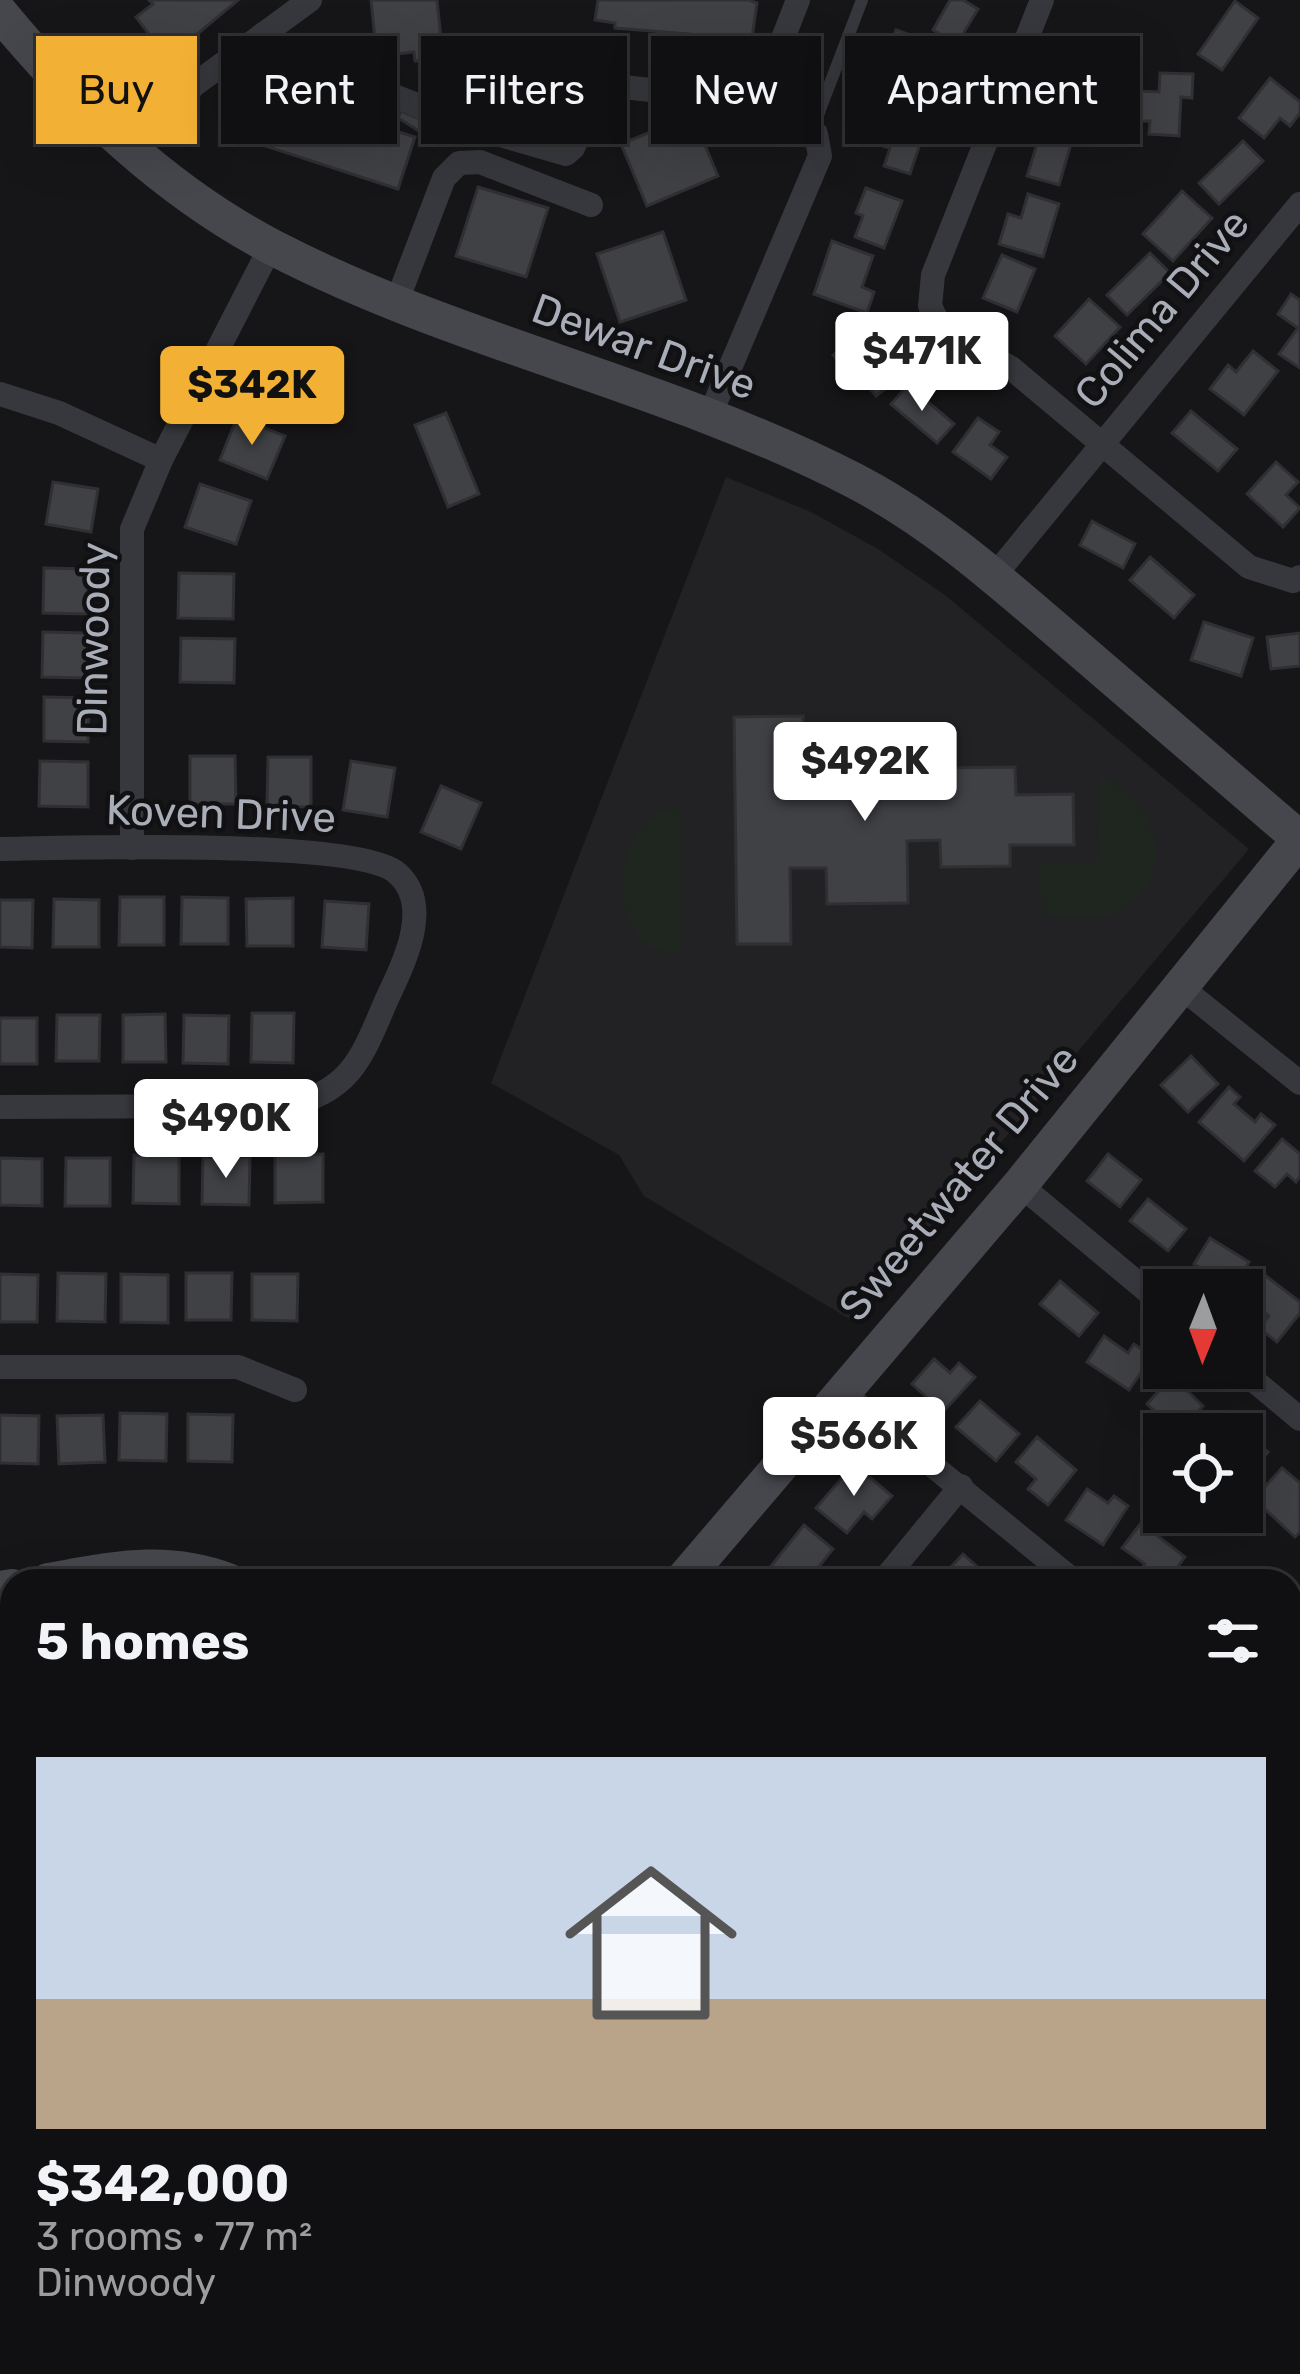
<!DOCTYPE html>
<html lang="en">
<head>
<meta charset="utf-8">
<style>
  :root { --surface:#101012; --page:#19191b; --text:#f1f3f6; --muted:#9c9d9f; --line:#303032; --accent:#f2b134 }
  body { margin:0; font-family:Rubik,sans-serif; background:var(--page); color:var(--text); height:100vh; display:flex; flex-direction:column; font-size:45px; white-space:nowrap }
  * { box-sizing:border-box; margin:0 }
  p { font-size:39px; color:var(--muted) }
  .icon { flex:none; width:66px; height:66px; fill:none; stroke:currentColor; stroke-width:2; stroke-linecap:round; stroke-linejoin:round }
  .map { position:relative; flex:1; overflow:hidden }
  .side { position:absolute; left:0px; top:1569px; width:1302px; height:807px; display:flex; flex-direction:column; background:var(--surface); border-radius:36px 36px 0 0; box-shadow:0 12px 48px #0002,0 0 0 3px var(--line) }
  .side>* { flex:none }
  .guide { position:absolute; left:36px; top:36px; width:1230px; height:108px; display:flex; gap:24px }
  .needle { width:78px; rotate:181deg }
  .fabs { position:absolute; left:1143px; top:1269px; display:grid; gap:24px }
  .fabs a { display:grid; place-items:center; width:120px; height:120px; border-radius:0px; background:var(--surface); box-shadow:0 12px 48px #0002,0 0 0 3px var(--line); font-size:60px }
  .price { position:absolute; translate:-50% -102px; padding:0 27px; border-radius:12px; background:#fff; color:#222; font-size:39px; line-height:78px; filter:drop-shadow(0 3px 6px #0008) }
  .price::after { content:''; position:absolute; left:50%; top:72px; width:36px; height:27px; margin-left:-18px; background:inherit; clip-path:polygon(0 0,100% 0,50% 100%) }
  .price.active { background:var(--accent); color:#111 }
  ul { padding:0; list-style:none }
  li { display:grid; align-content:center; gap:24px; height:636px; padding:0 36px }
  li+li { border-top:3px solid var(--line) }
  li span { display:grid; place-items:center; height:372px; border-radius:0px; color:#555 }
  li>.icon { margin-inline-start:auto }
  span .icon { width:216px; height:216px; fill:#fffc; stroke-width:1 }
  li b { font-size:51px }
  h2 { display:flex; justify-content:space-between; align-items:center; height:144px; padding:0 36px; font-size:51px }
  .tag { padding:0 42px; border-radius:0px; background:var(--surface); box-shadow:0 12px 48px #0002,0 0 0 3px var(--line); font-size:42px; line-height:108px }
  .tag.active { background:var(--accent); color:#111 }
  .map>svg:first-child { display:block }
  .built { fill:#222225 }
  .green { fill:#1e261f }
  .building { fill:#404145; stroke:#303034; stroke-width:3 }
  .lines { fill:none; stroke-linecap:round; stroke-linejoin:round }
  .lane { stroke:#37383d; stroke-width:12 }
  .street { stroke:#37383d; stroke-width:24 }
  .secondary { stroke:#45474d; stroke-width:36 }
  .labels { text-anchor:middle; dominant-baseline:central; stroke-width:9; stroke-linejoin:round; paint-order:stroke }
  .street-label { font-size:42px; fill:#a8adb8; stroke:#111113 }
</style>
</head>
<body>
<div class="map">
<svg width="1300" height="2374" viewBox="0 0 1300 2374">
  <rect width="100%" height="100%" fill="#161618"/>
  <path class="built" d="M726,477L811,512L878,549L945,595L1249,849L851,1320L644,1196L619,1155L491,1083Z"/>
  <g class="green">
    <path d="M1099,775C1153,799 1183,871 1123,908C1101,922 1075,918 1050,917L1039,896V864L1092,865L1097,861Z"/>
    <path d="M679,808V954C670,952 658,952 651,947C603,915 618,812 679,808Z"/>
  </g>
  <g class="building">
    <path d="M149,0H238L183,46L180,42L164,54L136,17L153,4Z"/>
    <path d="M371,0H437L443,58L415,61L414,52L388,55V48L376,49Z"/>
    <path d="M598,0H749L757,3L752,38L744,37L743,42L721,39L720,44L689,40L690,34L615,28V23L595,20Z"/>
    <path d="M950,0H963L978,9L957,44L933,30Z"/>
    <path d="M1235,1L1258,18L1222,70L1198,54Z"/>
    <path d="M896,30L924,40L917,60L889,50Z"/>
    <path d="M512,36L538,44L512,122L429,94L438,69L494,89Z"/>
    <path d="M922,62L951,71L937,110L909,100Z"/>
    <path d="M1061,70L1116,75L1115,101L1059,102Z"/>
    <path d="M1160,73L1193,74L1192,98L1181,97L1179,136L1149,134L1150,121H1135L1137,91L1159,92Z"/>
    <path d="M1270,78L1300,102V113L1290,126L1280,118L1264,138L1239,118Z"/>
    <path d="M266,90L415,137L398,189L250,141Z"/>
    <path d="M892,105L929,117L910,174L884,166L890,148L879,145Z"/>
    <path d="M401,111L423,120L419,131L398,118Z"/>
    <path d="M692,115L718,176L647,206L621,144Z"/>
    <path d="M1043,125L1074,134L1059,185L1027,176Z"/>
    <path d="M1243,141L1263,161L1219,204L1199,183Z"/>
    <path d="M478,187L548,208L526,277L456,256Z"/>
    <path d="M866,188L902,201L884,248L855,237L863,216L856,213Z"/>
    <path d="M1182,191L1212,218L1173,261L1143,234Z"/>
    <path d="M1028,194L1059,204L1043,257L999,244L1008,214L1021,218Z"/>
    <path d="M663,232L686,300L620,322L597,254Z"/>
    <path d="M832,241L873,256L862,287L874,292L867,313L814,294Z"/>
    <path d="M1150,253L1170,273L1127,315L1107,295Z"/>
    <path d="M1002,255L1035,269L1017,312L983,298Z"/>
    <path d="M1291,294L1300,300V368L1279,354L1298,328L1278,314Z"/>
    <path d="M1089,299L1120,327L1086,364L1055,336Z"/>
    <path d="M865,330L901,377L876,396L857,373L851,378L833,355Z"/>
    <path d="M1253,351L1278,371L1244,415L1210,389L1228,365L1236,372Z"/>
    <path d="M269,359L315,382L295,422L249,400Z"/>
    <path d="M908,385L954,424L937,443L891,404Z"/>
    <path d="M1191,411L1237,449L1218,471L1172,433Z"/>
    <path d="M446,413L479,494L448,507L415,425Z"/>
    <path d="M237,417L285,436L267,479L220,460Z"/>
    <path d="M978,418L999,432L990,445L1007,457L991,479L953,452Z"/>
    <path d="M1276,462L1298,482L1286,495L1300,508L1283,527L1247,494Z"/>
    <path d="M53,482L98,489L91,532L46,524Z"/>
    <path d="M200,484L251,501L236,544L185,527Z"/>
    <path d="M1092,521L1135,544L1123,568L1080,545Z"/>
    <path d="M1150,557L1194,595L1174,618L1130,580Z"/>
    <path d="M44,568L88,569V614L43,613Z"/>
    <path d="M179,573L234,574L233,619L178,618Z"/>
    <path d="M1204,622L1253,638L1241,676L1191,660Z"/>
    <path d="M43,632L88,633L87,678L42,677Z"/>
    <path d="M1300,633V666L1271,669L1267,637Z"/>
    <path d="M181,638L235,639L234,683L180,682Z"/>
    <path d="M44,697L89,698L88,742L44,741Z"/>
    <path d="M803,716L804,796H824L823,757L916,756V795H938L937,768L1015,767L1016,795L1073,794L1074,845H1010V866L941,867L940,840L907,841L908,903L827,904L826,868H790L791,944H737L734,717Z"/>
    <path d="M190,756H235L236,804H190Z"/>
    <path d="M268,757H311V807L267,806Z"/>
    <path d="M40,761L88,762V807L39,806Z"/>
    <path d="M351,761L395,768L387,817L343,810Z"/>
    <path d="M441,786L481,803L461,849L421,832Z"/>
    <path d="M120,897H164V945H119Z"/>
    <path d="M182,897L228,898V944H181Z"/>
    <path d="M293,898V946H247L246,899Z"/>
    <path d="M54,899L99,900V947H53Z"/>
    <path d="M0,900H33L32,948L0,947Z"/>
    <path d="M325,901L369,904L366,950L322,947Z"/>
    <path d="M252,1013H294L293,1063L251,1062Z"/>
    <path d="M165,1014L166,1062H123V1015Z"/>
    <path d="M57,1015H100L99,1061H56Z"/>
    <path d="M184,1015L229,1016L228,1064L183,1063Z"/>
    <rect x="0" y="1018" width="37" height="46"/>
    <path d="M1191,1056L1218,1084L1188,1112L1161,1085Z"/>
    <path d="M1229,1087L1240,1097L1234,1104L1255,1122L1261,1114L1275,1125L1244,1161L1199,1122Z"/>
    <path d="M1282,1139L1300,1154V1176L1296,1182L1287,1174L1275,1187L1255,1171Z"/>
    <path d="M323,1154V1202L275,1203V1155Z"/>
    <path d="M1108,1154L1141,1180L1120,1207L1087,1181Z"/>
    <path d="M134,1155L179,1156V1204L133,1203Z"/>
    <path d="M203,1157H250L249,1205L202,1204Z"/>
    <path d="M0,1158L42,1159V1206L0,1205Z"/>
    <path d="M66,1158H110V1206H65Z"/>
    <path d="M1148,1199L1186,1229L1168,1251L1130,1221Z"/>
    <path d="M1210,1238L1249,1262L1232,1290H1217L1201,1281L1207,1272L1194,1264Z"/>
    <path d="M58,1273L106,1274L105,1322L57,1321Z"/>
    <path d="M186,1273H232L231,1320H186Z"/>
    <path d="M0,1274L38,1275L37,1322H0Z"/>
    <path d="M121,1274L168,1275V1323L121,1322Z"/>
    <path d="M252,1274H298L297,1321L252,1320Z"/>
    <path d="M1266,1276L1300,1302V1313L1277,1342L1259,1328L1269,1316L1248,1299Z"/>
    <path d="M1060,1281L1098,1313L1079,1336L1040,1304Z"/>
    <path d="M1104,1336L1128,1353L1134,1344L1152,1356L1129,1390L1087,1362Z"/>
    <path d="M934,1359L950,1373L959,1363L975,1377L943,1412L912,1384Z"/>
    <path d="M1172,1376L1203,1406L1178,1433L1147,1404Z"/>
    <path d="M980,1401L1019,1434L996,1461L956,1427Z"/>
    <path d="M120,1413L167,1414L166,1461L119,1460Z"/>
    <path d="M188,1414L233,1415L232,1462L188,1461Z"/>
    <path d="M0,1415L39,1416L38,1464L0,1463Z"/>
    <path d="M103,1415L105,1462L59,1464L57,1416Z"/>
    <path d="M1248,1436L1268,1452L1251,1473L1242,1466V1443Z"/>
    <path d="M1037,1437L1076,1470L1048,1505L1028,1489L1036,1479L1016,1462Z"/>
    <path d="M854,1464L892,1496L872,1519L864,1512L847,1533L816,1508Z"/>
    <path d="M1282,1468L1300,1483V1532L1295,1537L1254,1499Z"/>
    <path d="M1087,1489L1108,1503L1114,1496L1128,1506L1103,1545L1066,1520Z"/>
    <path d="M1141,1523L1185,1557L1167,1581L1133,1579L1145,1564L1122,1548Z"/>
    <path d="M804,1525L833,1549L817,1569L823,1574L818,1581H790L771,1566Z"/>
    <path d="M963,1554L991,1579L989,1581H938Z"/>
    <path d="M1299,1663L1300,1664V1700L1290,1692V1674Z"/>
    <path d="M5,1823L12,1825V1857L0,1853Z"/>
    <path d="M4,1934L12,1935V1986L0,1984Z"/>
    <path d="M1290,2144H1300V2171H1294L1293,2192Z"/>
    <path d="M1290,2248L1300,2249V2287L1290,2286Z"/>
    <path d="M306,2364H335L334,2374H305Z"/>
  </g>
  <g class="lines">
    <path class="lane" d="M811,133L862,0"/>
    <g class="street">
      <path d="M1042,0L933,275L930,306L941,328L1011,368L1249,567L1293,581L1300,577"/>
      <path d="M263,34L275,48L294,57L476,128L566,154L573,148L599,88L605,85L687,94L752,118"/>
      <path d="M136,153L194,85L310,0"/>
      <path d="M397,301L444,178L459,163L480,162L591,205"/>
      <path d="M0,394L59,413L161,460"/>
      <path d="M710,415L820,156L816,134L752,118L798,0"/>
      <path d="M994,576L1300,204"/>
      <path d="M132,848V529L161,460L271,246"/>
      <path d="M0,849C66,848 360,838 398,874C434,907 402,966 386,1001C362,1057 351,1092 285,1106L0,1107"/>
      <path d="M1182,988L1300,1083"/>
      <path d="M1020,1185L1164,1305"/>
      <path d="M0,1367H238L295,1390"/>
      <path d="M1239,1368L1300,1419"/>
      <path d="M841,1391L1074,1581"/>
      <path d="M883,1581L961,1486"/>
      <path d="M1290,1760L1300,1769"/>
      <path d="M1290,1873L1300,1843"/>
      <path d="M0,2031L12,2035"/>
      <path d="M1290,2096H1300"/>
      <path d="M1290,2337H1300"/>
      <path d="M256,2374L257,2364"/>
      <path d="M500,2374V2364"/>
      <path d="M885,2374V2364"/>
      <path d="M1122,2374V2364"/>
    </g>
    <g class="secondary">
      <path d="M0,13C77,106 165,191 274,248C460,344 669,385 855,481C936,523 1004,585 1073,644C1149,709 1224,774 1300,839"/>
      <path d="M48,1581C113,1570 164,1557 228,1581"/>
      <path d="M682,1581L1020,1185L1300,839"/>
      <path d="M0,1589L12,1587"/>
      <path d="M12,2374L20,2364"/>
    </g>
  </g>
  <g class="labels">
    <g class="street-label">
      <text transform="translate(1162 309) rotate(-50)">Colima Drive</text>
      <text transform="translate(644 347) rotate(20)">Dewar Drive</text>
      <text transform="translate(94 639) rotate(-89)">Dinwoody</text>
      <text transform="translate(221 814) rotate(2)">Koven Drive</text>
      <text transform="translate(959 1183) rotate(-50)">Sweetwater Drive</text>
    </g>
  </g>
</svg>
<div class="fabs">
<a><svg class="needle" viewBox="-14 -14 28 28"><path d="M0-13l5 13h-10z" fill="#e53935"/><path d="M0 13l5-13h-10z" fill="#9c9d9f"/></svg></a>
<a><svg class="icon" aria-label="locate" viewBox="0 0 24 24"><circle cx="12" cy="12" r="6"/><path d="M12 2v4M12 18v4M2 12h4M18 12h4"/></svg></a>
</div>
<b class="price" style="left:922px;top:414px">$471K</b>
<b class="price active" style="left:252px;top:448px">$342K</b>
<b class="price" style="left:865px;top:824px">$492K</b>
<b class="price" style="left:226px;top:1181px">$490K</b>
<b class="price" style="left:854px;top:1499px">$566K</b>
<div class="guide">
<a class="tag active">Buy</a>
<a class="tag">Rent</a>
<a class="tag">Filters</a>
<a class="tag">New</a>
<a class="tag">Apartment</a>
</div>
<section class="side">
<h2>5 homes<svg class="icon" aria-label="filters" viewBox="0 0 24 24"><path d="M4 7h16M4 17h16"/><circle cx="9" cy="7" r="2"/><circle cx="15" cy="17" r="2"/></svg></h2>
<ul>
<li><span style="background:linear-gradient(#c9d6e8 65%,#b9a48a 0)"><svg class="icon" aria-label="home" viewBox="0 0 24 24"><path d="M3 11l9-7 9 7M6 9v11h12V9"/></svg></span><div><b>$342,000</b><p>3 rooms · 77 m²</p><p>Dinwoody</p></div></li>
</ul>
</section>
</div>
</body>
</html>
